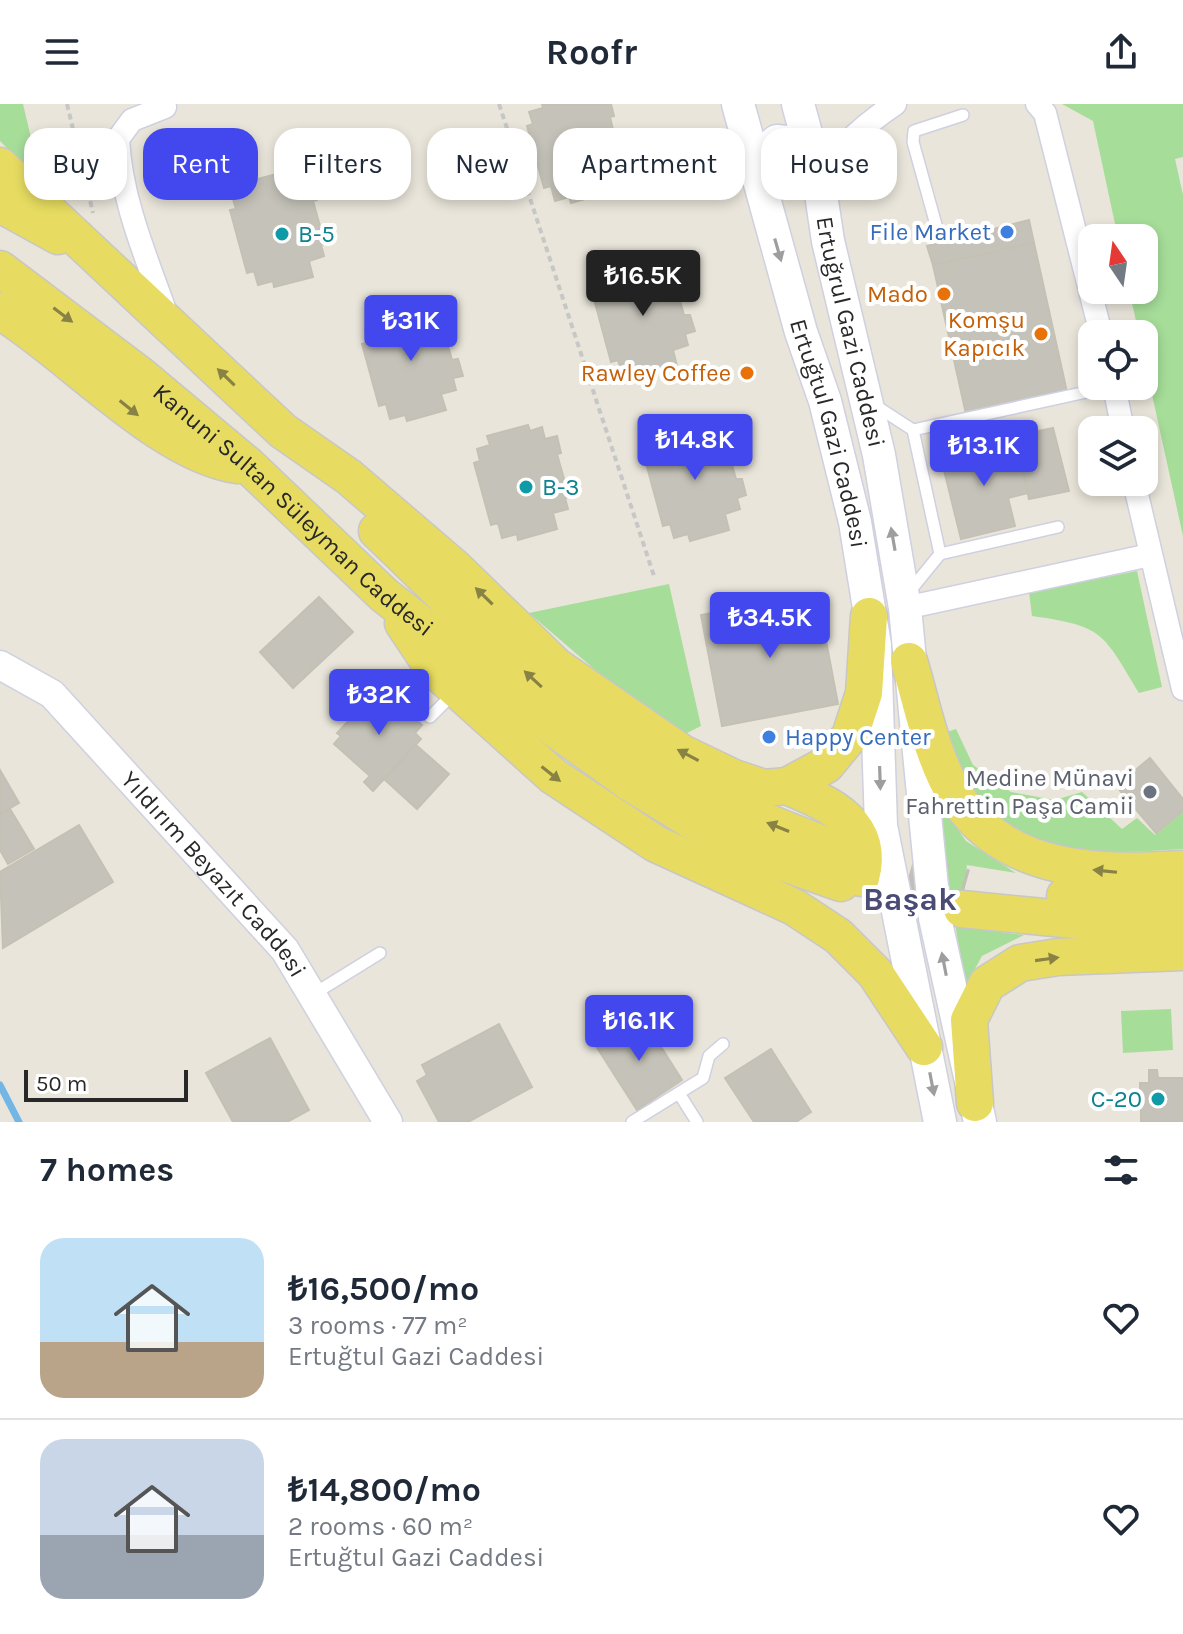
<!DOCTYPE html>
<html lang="en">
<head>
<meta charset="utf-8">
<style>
  :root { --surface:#fff; --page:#f6f6f7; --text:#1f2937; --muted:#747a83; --line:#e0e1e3; --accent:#4248ee }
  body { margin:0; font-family:Karla,sans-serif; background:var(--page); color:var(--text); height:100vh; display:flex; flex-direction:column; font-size:30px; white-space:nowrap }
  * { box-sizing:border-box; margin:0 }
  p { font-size:26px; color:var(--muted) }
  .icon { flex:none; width:44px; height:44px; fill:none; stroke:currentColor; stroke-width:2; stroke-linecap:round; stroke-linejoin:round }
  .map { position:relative; height:1018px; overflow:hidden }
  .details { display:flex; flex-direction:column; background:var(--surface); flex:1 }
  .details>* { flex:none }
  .banner { position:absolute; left:24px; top:24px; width:1136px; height:72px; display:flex; gap:16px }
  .needle { width:52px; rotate:347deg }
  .controls { position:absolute; left:1078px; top:120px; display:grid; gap:16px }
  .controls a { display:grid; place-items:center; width:80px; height:80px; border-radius:16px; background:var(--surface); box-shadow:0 4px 12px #0003; font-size:40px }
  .scale { position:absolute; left:24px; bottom:20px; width:164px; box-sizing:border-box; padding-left:8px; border:4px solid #282828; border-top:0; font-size:22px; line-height:28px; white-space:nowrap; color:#282828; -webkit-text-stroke:6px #fff; paint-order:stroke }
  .price { position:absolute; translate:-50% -68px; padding:0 18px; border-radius:8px; background:var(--accent); color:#fff; font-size:26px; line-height:52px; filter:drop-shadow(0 2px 4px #0008) }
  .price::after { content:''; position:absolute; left:50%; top:48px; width:24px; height:18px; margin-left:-12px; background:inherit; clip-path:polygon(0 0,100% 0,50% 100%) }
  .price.current { background:#222; color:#fff }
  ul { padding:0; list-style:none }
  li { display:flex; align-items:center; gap:24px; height:200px; padding:0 40px }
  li+li { border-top:2px solid var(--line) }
  li span { display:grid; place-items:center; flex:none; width:224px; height:160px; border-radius:24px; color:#555 }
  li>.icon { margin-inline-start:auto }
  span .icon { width:96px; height:96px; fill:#fffc; stroke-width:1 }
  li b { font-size:34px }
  h2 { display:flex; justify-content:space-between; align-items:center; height:96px; padding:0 40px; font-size:34px }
  .tag { padding:0 28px; border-radius:24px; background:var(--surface); box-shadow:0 4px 12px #0003; font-size:28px; line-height:72px }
  .tag.current { background:var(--accent); color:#fff }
  header { display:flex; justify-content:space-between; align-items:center; height:104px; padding:0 40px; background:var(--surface); font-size:36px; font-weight:700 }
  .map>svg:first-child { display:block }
  .green { fill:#a6dd99 }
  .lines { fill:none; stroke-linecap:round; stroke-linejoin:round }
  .stream { stroke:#72b6e6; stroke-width:7 }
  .building { fill:#c5c3b9; stroke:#c4c1b4; stroke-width:2 }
  .primary-tunnel { stroke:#c2bfb6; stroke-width:36; stroke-dasharray:36 18; stroke-linecap:butt }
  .service-casing { stroke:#cfd0e0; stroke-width:14 }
  .minor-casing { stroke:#cfd0e0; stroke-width:25 }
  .tertiary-casing { stroke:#cfd0e0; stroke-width:31 }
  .secondary-casing { stroke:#cfd0e0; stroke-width:35 }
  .primary-casing { stroke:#c7c7c7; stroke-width:39 }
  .path { stroke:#c7c7c7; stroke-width:4; stroke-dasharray:6 4; stroke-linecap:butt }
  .service { stroke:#fff; stroke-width:11 }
  .minor { stroke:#fff; stroke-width:22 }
  .tertiary { stroke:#fff; stroke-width:28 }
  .secondary { stroke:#fff; stroke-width:32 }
  .primary { stroke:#e7dc61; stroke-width:36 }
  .oneway { fill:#9e9e9e }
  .oneway2 { fill:#888244 }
  .shop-dot { fill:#3f7fe0; stroke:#fff; stroke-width:3 }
  .culture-dot { fill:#0f9aa8; stroke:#fff; stroke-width:3 }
  .food-dot { fill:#e8710a; stroke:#fff; stroke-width:3 }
  .worship-dot { fill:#6b7280; stroke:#fff; stroke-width:3 }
  .labels { text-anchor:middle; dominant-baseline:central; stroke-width:8; stroke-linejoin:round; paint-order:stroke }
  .shop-label { font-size:24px; fill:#366cbe; stroke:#fff; text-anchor:end }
  .culture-label { font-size:24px; fill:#0d838f; stroke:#fff; text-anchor:start }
  .food-label { font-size:24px; fill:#c56008; stroke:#fff; text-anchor:end }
  .street-label { font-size:24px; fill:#282828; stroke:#fff }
  .worship-label { font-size:24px; fill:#5b616d; stroke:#fff; text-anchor:end }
  .district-label { font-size:32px; font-weight:bold; fill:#4b4c75; stroke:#fff }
</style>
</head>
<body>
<header><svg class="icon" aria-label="menu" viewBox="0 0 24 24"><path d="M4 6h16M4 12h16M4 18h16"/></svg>Roofr<svg class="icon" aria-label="share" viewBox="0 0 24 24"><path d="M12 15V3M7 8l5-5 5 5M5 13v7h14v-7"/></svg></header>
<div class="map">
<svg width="1183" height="1018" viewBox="0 0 1183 1018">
  <rect width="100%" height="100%" fill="#e9e5da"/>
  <g class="green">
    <path d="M0,0H23L42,80L0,37Z"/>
    <path d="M1062,0H1183V53L1175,55L1183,91V432L1144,254V230H1139L1129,186H1144V134H1118L1093,17Z"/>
    <path d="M1137,467L1162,583L1139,589C1103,529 1104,522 1032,512L1029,488Z"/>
    <path d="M669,480L701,622L685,630L607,576L529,509Z"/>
    <path d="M956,625L973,661L1011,688L1055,696L1082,688L1122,725L1137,714L1155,731L1183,708V745C1122,748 1027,760 986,704C968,682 957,654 944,629Z"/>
    <path d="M936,695L966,737L1016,769L967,761L960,823L1024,831L982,852L965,883Z"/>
    <path d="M1171,905L1173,946L1123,949L1121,907Z"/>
  </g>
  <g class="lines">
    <path class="stream" d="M0,981L19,1018"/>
  </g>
  <g class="building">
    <path d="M542,0H611L614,12L610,13L616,38L623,37L627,54L617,56L621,68L606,72L610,88L571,99L569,93L555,97L551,82L544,84L527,22L533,20L529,8L543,4Z"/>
    <path d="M284,68L286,74L298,71L301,82L313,79L317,96L313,97L320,122H326L330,138L321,141L324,152L309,157L313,173L274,183L273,177L258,181L254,167L247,169L230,106L236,105L232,92L246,88L243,79Z"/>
    <path d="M1029,116L1034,139L933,161L927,142Z"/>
    <path d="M1034,139L1067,288L966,310L933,161Z"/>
    <path d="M648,157L650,163L661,160L665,172L677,168L681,185L677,186L684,211H690L695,227L685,230L688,241L673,246L677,262L638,272L637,266L622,270L618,256L611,258L594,195L600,193L597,181L610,178L607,168Z"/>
    <path d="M416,201L418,208L430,204L433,216L445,213L450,230L445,231L452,256L458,255L463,272L453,274L456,286L441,290L446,306L407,317L405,311L390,315L386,300L379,302L362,240L368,238L365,226L378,222L375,213Z"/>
    <path d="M528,321L530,327L542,323L545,335L557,332L561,349L557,350L564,375H570L575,391L565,394L568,405L553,409L557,425L518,436L517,430L502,434L498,419L491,421L474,359L480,357L477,345L490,341L487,332Z"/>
    <path d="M700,321L701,327L714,324L717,336L729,332L733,349L729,350L736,375H742L746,391L737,394L740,405L725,410L729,426L690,437L688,430L674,434L670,420L663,422L646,359L652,358L648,345L662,342L659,332Z"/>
    <path d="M1053,324L1069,387L1029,395L1015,332Z"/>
    <path d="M1016,339L1028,389L1008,394L1015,422L961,435L941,354Z"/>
    <path d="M817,489L838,600L722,622L701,511Z"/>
    <path d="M319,493L353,528L293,584L260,548Z"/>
    <path d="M384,586L422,621L415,629L421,635L373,687L364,678L370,672L334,640L341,632L337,629L373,591L377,595Z"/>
    <path d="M416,641L449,670L417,705L384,675Z"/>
    <path d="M1150,654L1183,695V707L1156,729L1116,682Z"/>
    <path d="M0,666L19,699L0,710Z"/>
    <path d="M10,705L34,745L8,760L0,746V711Z"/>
    <path d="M79,721L113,778L3,844L0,768Z"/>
    <path d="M642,913L682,976L637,1006L596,942Z"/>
    <path d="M499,920L532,983L468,1018H439L417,977L427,971L422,961Z"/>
    <path d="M270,934L309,1006L287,1018H233L206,969Z"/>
    <path d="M771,945L811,1008L796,1018H754L725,974Z"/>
    <path d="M1149,966H1157L1158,974H1183V1018H1141V1003L1133,1001V989H1140V979H1149Z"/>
  </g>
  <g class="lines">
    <path class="primary-tunnel" d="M858,753L965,783"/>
    <g class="service-casing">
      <g id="service">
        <path d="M938,128L913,38L914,27L963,11"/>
        <path d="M873,300L913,326L940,450L909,488"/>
        <path d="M913,326L1114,282"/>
        <path d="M940,450L1058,423"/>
        <path d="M430,613L454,589"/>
        <path d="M312,891L380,849"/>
        <path d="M680,991L697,1018"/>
        <path d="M632,1018L703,974L709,952L723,940"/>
      </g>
    </g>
    <g class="minor-casing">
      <g id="minor">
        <path d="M1037,0L1045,9L1101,230"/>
        <path d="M165,3L132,16L118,35C121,96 147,155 167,212"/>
        <path d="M819,77C827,51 871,16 895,0"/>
        <path d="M1114,282L1123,326"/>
        <path d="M1134,378L1183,585"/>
        <path d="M905,504L1150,451"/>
      </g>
    </g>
    <g class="tertiary-casing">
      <g id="tertiary">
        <path id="s1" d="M0,561L52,590L285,846L388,1018"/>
      </g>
    </g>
    <g class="secondary-casing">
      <g id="secondary">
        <path id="s2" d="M738,0L801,228L825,297L855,418L875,541L881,722L940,1018"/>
        <path id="s3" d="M798,0L819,77L828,137L879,351L905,504L935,814L980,1018"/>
        <path d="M757,71L766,46L777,37L795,39L814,53"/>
      </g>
    </g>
    <g class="primary-casing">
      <g id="primary">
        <path d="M0,62L283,327L349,373L455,464L556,562L682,649L734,674L764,684L787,682L826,661L850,632L864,589L869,512"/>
        <path d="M0,100L58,132"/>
        <path id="s4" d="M0,165L139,270L249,362L384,491L558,627L632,680L689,715L764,752L841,779"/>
        <path d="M0,207C70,250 160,350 237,361"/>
        <path d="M377,427C462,508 544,597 645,659C709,698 782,724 851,751"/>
        <path d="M403,519L433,564L553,672L656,740L794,803L838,832L875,869L924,943"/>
        <path d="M909,557C922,600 931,650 954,689C1004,770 1099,770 1183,765"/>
        <path d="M787,682C829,700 876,719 861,774"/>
        <path d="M1065,792L1183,793"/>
        <path d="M962,805L1105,819L1183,820"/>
        <path d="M975,999L969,916L987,880L1020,859L1058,853L1183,848"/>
      </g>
    </g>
    <g class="path">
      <path d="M67,0L93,109"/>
      <path d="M499,0L654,472"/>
    </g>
    <use href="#service" class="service"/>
    <use href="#minor" class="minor"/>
    <use href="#tertiary" class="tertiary"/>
    <use href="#secondary" class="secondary"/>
    <use href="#primary" class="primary"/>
  </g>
  <defs><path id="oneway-solid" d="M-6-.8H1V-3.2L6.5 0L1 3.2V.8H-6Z" transform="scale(2)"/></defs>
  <g class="oneway">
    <use href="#oneway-solid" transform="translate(778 146) rotate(74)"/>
    <use href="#oneway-solid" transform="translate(893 435) rotate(-100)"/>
    <use href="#oneway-solid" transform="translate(880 674) rotate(88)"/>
    <use href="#oneway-solid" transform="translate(944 860) rotate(-101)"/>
    <use href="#oneway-solid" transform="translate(932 980) rotate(79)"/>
  </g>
  <g class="oneway2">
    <use href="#oneway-solid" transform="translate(63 211) rotate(37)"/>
    <use href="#oneway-solid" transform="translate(226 273) rotate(-136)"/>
    <use href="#oneway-solid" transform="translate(129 304) rotate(39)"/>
    <use href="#oneway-solid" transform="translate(484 492) rotate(-136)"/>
    <use href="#oneway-solid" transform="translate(533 575) rotate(-137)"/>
    <use href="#oneway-solid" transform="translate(688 651) rotate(-152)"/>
    <use href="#oneway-solid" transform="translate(551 670) rotate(38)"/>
    <use href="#oneway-solid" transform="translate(778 723) rotate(-158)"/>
    <use href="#oneway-solid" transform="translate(1105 767) rotate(-174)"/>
    <use href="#oneway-solid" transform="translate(1047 855) rotate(-8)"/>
  </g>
  <g class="shop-dot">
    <circle cx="1007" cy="128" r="8"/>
    <circle cx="769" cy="633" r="8"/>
  </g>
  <g class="culture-dot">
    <circle cx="282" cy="130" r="8"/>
    <circle cx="526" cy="383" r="8"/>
    <circle cx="1158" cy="995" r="8"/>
  </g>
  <g class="food-dot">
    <circle cx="944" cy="190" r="8"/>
    <circle cx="1041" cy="230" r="8"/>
    <circle cx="747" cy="269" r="8"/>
  </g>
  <circle class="worship-dot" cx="1150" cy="688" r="8"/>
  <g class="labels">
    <g class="shop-label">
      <text x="991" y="128">File Market</text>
      <text x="785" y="633" text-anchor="start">Happy Center</text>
    </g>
    <g class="culture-label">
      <text x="298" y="130">B-5</text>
      <text x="542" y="383">B-3</text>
      <text x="1142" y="995" text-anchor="end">C-20</text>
    </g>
    <g class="food-label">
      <text x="928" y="190">Mado</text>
      <text x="1025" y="216">Komşu<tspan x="1025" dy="28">Kapıcık</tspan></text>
      <text x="731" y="269">Rawley Coffee</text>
    </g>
    <g class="street-label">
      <text stroke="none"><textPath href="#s3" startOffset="234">Ertuğrul Gazi Caddesi</textPath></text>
      <text stroke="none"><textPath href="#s2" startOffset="342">Ertuğtul Gazi Caddesi</textPath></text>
      <text stroke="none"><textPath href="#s4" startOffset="380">Kanuni Sultan Süleyman Caddesi</textPath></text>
      <text stroke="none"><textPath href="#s1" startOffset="302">Yıldırım Beyazıt Caddesi</textPath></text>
    </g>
    <g class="worship-label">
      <text x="1134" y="674">Medine Münavi<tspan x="1134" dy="28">Fahrettin Paşa Camii</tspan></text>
    </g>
    <g class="district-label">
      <text x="910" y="795">Başak</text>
    </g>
  </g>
</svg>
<div class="controls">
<a><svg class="needle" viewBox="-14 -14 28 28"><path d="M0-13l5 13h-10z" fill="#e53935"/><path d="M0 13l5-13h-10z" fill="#747a83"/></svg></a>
<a><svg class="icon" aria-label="locate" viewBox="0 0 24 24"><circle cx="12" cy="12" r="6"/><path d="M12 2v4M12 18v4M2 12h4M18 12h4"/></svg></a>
<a><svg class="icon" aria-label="layers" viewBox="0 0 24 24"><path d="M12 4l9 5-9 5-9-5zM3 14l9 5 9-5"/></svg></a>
</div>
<div class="scale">50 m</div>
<b class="price current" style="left:643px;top:214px">₺16.5K</b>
<b class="price" style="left:411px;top:259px">₺31K</b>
<b class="price" style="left:695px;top:378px">₺14.8K</b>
<b class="price" style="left:984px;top:384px">₺13.1K</b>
<b class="price" style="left:770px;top:556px">₺34.5K</b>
<b class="price" style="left:379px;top:633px">₺32K</b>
<b class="price" style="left:639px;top:959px">₺16.1K</b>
<div class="banner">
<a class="tag">Buy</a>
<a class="tag current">Rent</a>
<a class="tag">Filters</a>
<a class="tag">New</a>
<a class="tag">Apartment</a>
<a class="tag">House</a>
</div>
</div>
<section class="details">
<h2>7 homes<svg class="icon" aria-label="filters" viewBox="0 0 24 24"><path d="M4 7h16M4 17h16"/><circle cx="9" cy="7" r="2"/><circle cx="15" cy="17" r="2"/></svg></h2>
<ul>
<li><span style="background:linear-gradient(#bfe0f5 65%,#b9a48a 0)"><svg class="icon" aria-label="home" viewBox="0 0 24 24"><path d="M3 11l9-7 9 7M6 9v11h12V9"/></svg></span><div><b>₺16,500/mo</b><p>3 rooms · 77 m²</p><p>Ertuğtul Gazi Caddesi</p></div><svg class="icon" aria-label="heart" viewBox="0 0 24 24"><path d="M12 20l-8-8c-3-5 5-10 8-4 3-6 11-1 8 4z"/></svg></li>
<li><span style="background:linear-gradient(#c9d6e8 60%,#9aa5b1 0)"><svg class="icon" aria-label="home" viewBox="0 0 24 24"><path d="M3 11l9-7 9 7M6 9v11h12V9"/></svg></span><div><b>₺14,800/mo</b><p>2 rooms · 60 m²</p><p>Ertuğtul Gazi Caddesi</p></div><svg class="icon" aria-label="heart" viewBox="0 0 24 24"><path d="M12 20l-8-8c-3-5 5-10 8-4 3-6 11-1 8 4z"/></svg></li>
</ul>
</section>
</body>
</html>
